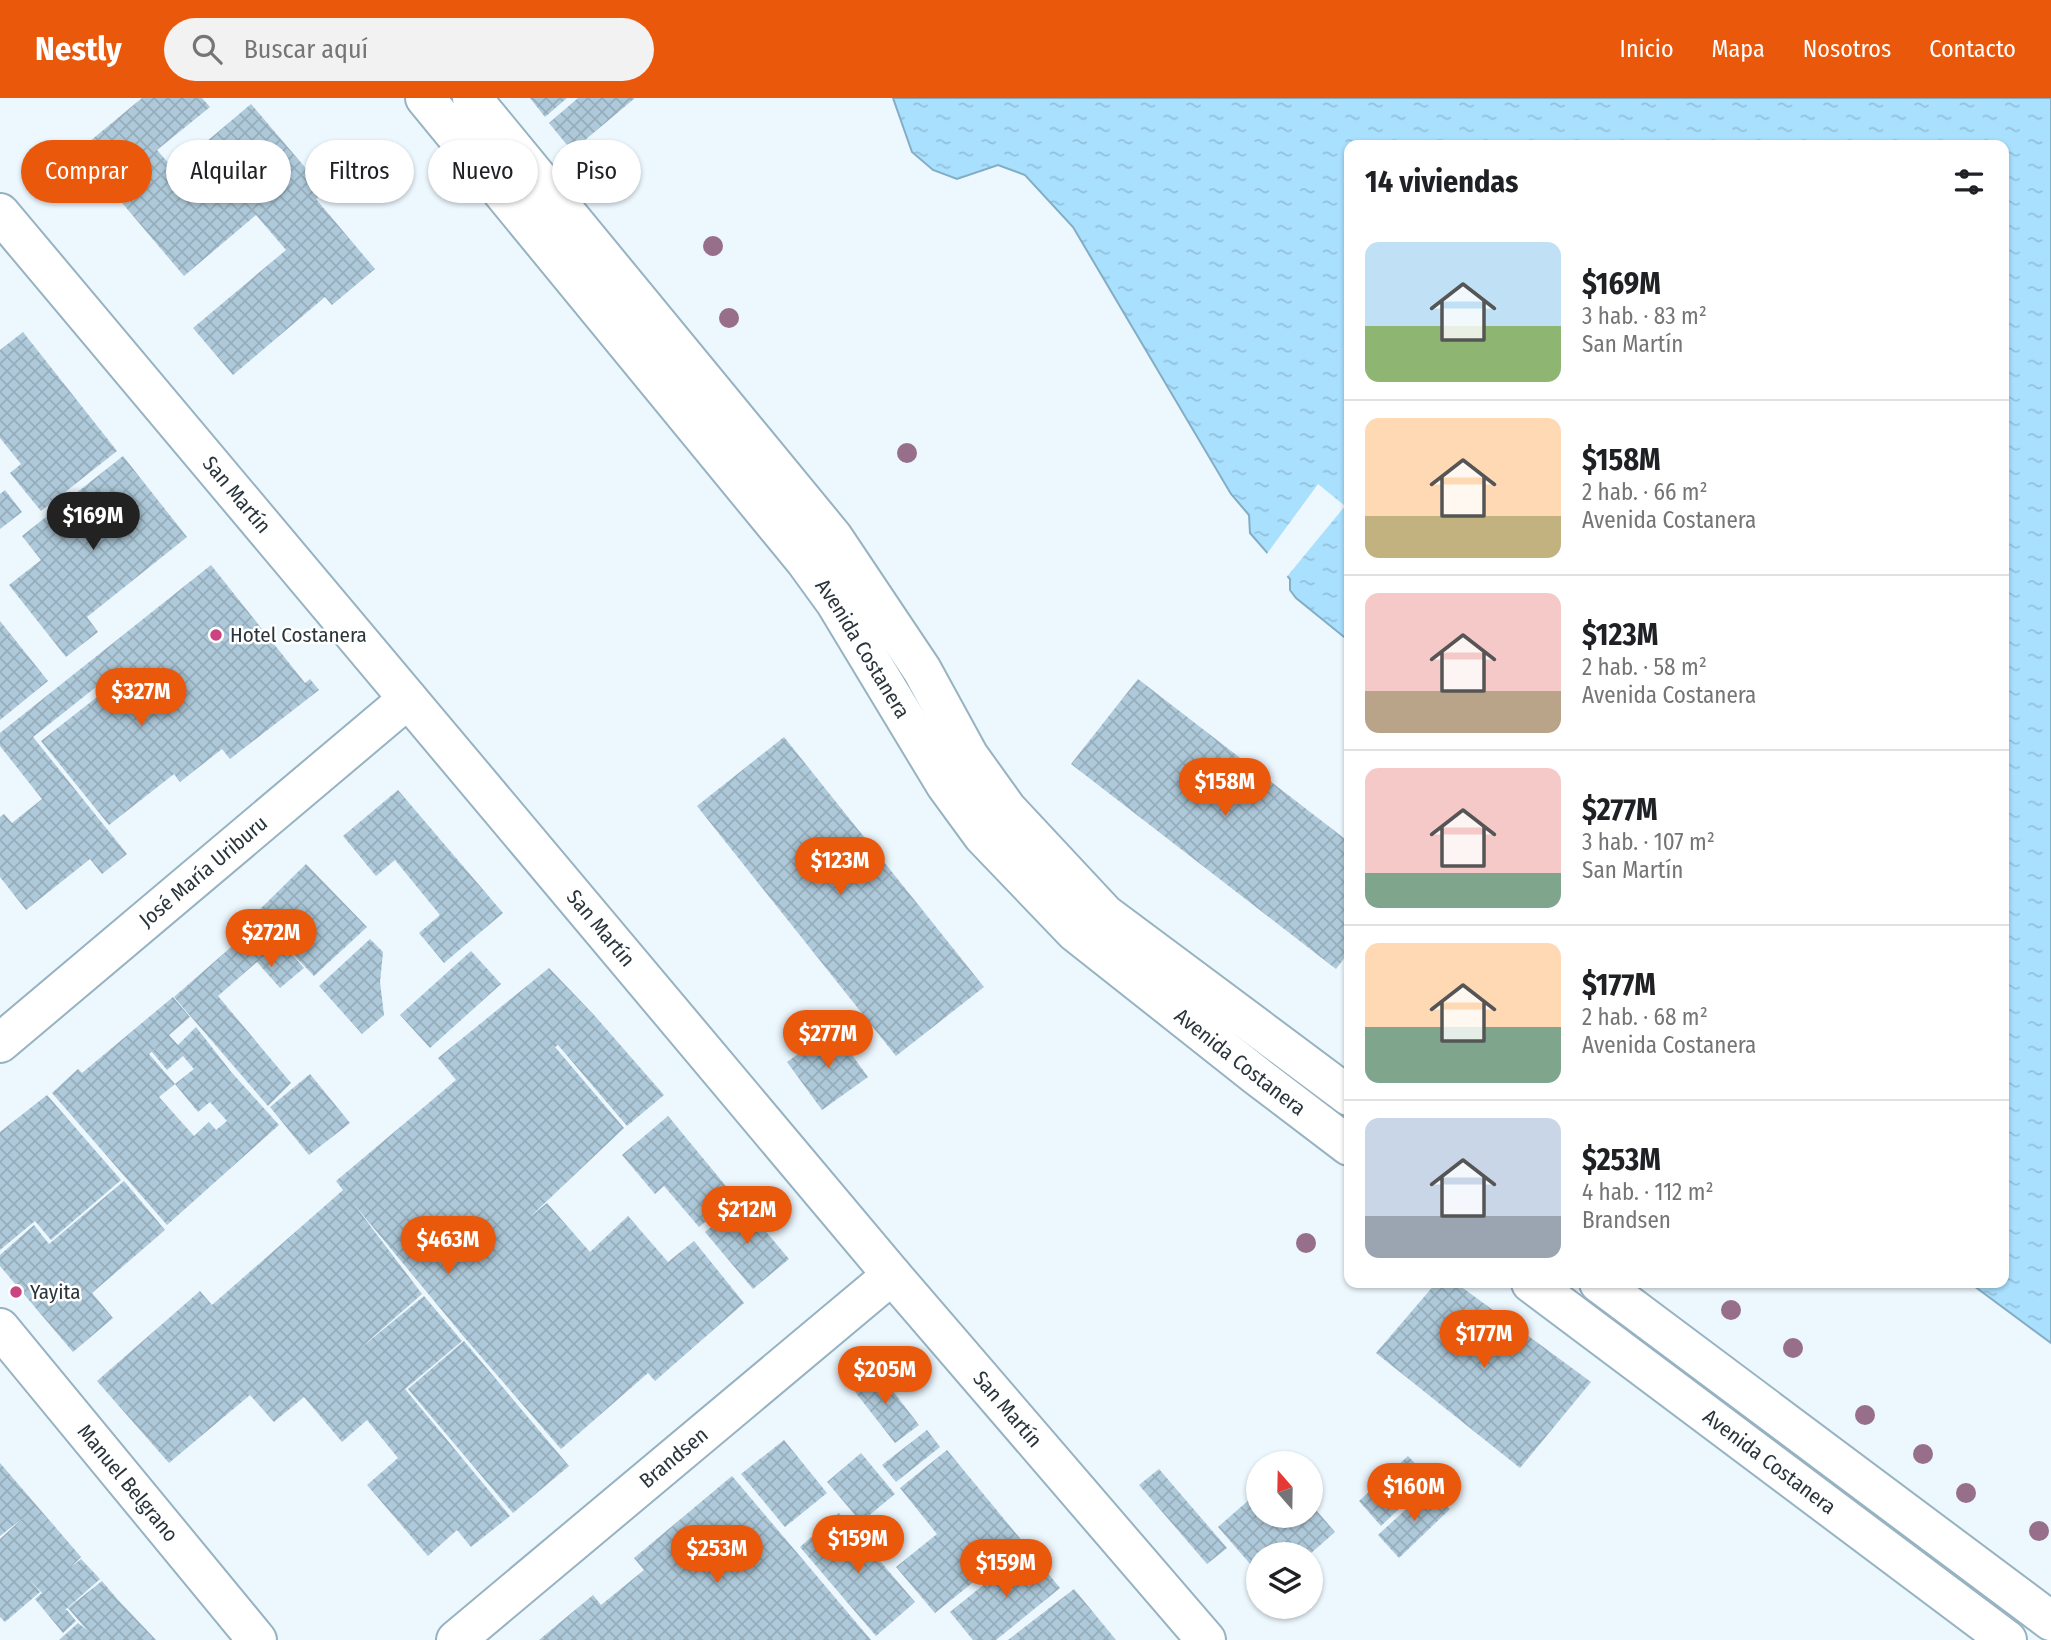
<!DOCTYPE html>
<html lang="es">
<head>
<meta charset="utf-8">
<style>
  :root { --surface:#fff; --page:#f2f2f2; --text:#202124; --muted:#757577; --line:#e0e0e0; --accent:#ea580c }
  body { margin:0; font-family:"Fira Sans Condensed",sans-serif; background:var(--page); color:var(--text); height:100vh; display:flex; flex-direction:column; font-size:26px; white-space:nowrap }
  * { box-sizing:border-box; margin:0 }
  p { font-size:23px; color:var(--muted) }
  .icon { flex:none; width:38px; height:38px; fill:none; stroke:currentColor; stroke-width:2; stroke-linecap:round; stroke-linejoin:round }
  .map { position:relative; flex:1; overflow:hidden }
  .panel { position:absolute; left:1344px; top:42px; width:665px; height:1148px; display:flex; flex-direction:column; background:var(--surface); border-radius:14px; box-shadow:0 2px 5px #0004 }
  .panel>* { flex:none }
  .banner { position:absolute; left:21px; top:42px; width:665px; height:63px; display:flex; gap:14px }
  .needle { width:46px; rotate:340deg }
  .controls { position:absolute; left:1246px; top:1353px; display:grid; gap:14px }
  .controls a { display:grid; place-items:center; width:77px; height:77px; border-radius:50%; background:var(--surface); box-shadow:0 2px 5px #0004; font-size:35px }
  .price { position:absolute; translate:-50% -60px; padding:0 16px; border-radius:24px; background:var(--accent); color:#fff; font-size:23px; line-height:46px; filter:drop-shadow(0 2px 4px #0008) }
  .price::after { content:''; position:absolute; left:50%; top:42px; width:21px; height:16px; margin-left:-10px; background:inherit; clip-path:polygon(0 0,100% 0,50% 100%) }
  .price.current { background:#222; color:#fff }
  ul { padding:0; list-style:none }
  li { display:flex; align-items:center; gap:21px; height:175px; padding:0 21px }
  li+li { border-top:2px solid var(--line) }
  li span { display:grid; place-items:center; flex:none; width:196px; height:140px; border-radius:14px; color:#555 }
  li>.icon { margin-inline-start:auto }
  span .icon { width:84px; height:84px; fill:#fffc; stroke-width:1 }
  li b { font-size:30px }
  h2 { display:flex; justify-content:space-between; align-items:center; height:84px; padding:0 21px; font-size:30px }
  .pill { padding:0 24px; border-radius:32px; background:var(--surface); box-shadow:0 2px 5px #0004; font-size:24px; line-height:63px }
  .pill.current { background:var(--accent); color:#fff }
  header { display:flex; align-items:center; gap:42px; box-sizing:border-box; height:98px; padding:0 35px; background:var(--accent); color:#fff }
  header strong { font-size:33px }
  nav { display:flex; gap:38px; margin-inline-start:auto; font-size:24px }
  .search { width:490px; height:63px; background:var(--page); display:flex; align-items:center; gap:18px; box-sizing:border-box; padding:0 24px; border-radius:38px; color:var(--muted); font-size:26px }
  .map>svg:first-child { display:block }
  .water { fill:url(#water-ripples); stroke:#83adc4; stroke-width:2 }
  .pier { fill:#ecf7fe }
  .building { fill:url(#building-cross-hatch); fill-rule:evenodd }
  .lines { fill:none; stroke-linecap:round; stroke-linejoin:round }
  .minor-casing { stroke:#97b2c1; stroke-width:42 }
  .secondary-casing { stroke:#97b2c1; stroke-width:42 }
  .minor { stroke:#fff; stroke-width:38 }
  .secondary { stroke:#fff; stroke-width:38 }
  .tree { fill:#976f8a }
  .poi-dot { fill:#cb4380; stroke:#fff; stroke-width:2.5 }
  .labels { text-anchor:middle; dominant-baseline:central; stroke-width:5; stroke-linejoin:round; paint-order:stroke }
  .street-label { font-size:21px; fill:#2a353b; stroke:#fff }
  .poi-label { font-size:21px; fill:#2a353b; stroke:#fff; text-anchor:start }
</style>
</head>
<body>
<header>
<strong>Nestly</strong>
<div class="search"><svg class="icon" aria-label="search" viewBox="0 0 24 24"><circle cx="10" cy="10" r="6"/><path d="M15 15l6 6"/></svg>Buscar aquí</div>
<nav><a>Inicio</a><a>Mapa</a><a>Nosotros</a><a>Contacto</a></nav>
</header>
<div class="map">
<svg width="2051" height="1542" viewBox="0 0 2051 1542">
  <defs>
    <pattern id="water-ripples" width="26" height="14" patternUnits="userSpaceOnUse" patternTransform="scale(1.75)"><rect width="26" height="14" fill="#a9e0fe"/><path d="M2 4q2-2 4 0t4 0M15 11q2-2 4 0t4 0" fill="none" stroke="#92c1db"/></pattern>
    <pattern id="building-cross-hatch" width="8" height="8" patternUnits="userSpaceOnUse" patternTransform="scale(1.75)"><rect width="8" height="8" fill="#aec9d9"/><path d="M0 0l8 8M0 8l8-8" fill="none" stroke="#96adbb"/></pattern>
  </defs>
  <rect width="100%" height="100%" fill="#ecf7fe"/>
  <path class="water" d="M893,0H2051V1245L1970,1185H2004V47H1349V543L1296,500L1290,492V481L1250,435L1249,417L1231,396L1073,129L1025,77L998,67L957,81L933,72L912,54Z"/>
  <path class="pier" d="M1318,386L1345,408L1285,481L1266,457Z"/>
  <g class="building">
    <path d="M142,0H202L210,9L157,52L199,100L231,73L206,44L251,6L309,74L316,68L333,88L316,101L375,171L332,207L325,199L233,277L193,230L286,152L256,117L184,178L78,53Z"/>
    <path d="M530,0H567L545,19Z"/>
    <path d="M578,0H635L572,53L549,25Z"/>
    <path d="M23,234L117,353L41,413L10,375L21,366L0,340V252Z"/>
    <path d="M123,358L187,439L87,519L98,534L66,559L9,487L41,462L22,438Z"/>
    <path d="M5,392L22,414L0,431V396Z"/>
    <path d="M211,467L305,585L310,581L319,592L230,661L222,651L180,684L174,676L109,727L41,643L106,592L101,585L33,639L127,756L102,776L90,761L26,812L0,779V719L4,716L12,725L42,701L0,648V635Z"/>
    <path d="M0,523L48,583L0,622Z"/>
    <path d="M1138,581L1349,744V854L1336,871L1071,666Z"/>
    <path d="M784,639L984,889L896,958L697,708Z"/>
    <path d="M398,692L503,815L444,865L419,835L440,817L395,762L376,778L343,738Z"/>
    <path d="M306,766L367,829L314,878L284,847L304,870L280,890L257,864L218,898L291,985L268,1008L174,899L261,823L255,816Z"/>
    <path d="M370,841L383,854L380,884L384,917L362,936L319,888Z"/>
    <path d="M471,853L501,886L430,950L400,917Z"/>
    <path d="M549,870L594,917L664,997L627,1028L558,947L555,949L624,1030L530,1119L547,1105L590,1154L628,1118L668,1164L694,1143L744,1205L655,1283L648,1275L561,1351L464,1239L353,1105L422,1196L357,1253L424,1198L462,1243L405,1291L510,1418L471,1449L457,1432L428,1458L367,1387L398,1360L367,1322L342,1344L304,1299L274,1324L250,1297L169,1365L97,1283L200,1193L212,1207L343,1092L336,1083L456,982L438,960Z"/>
    <path d="M173,899L190,919L169,937L178,947L196,929L232,975L279,1027L167,1127L52,995L78,971L82,975ZM158,948L152,954L167,972L183,958L194,971L175,986L149,956ZM175,986L198,1014L210,1004L227,1023L216,1032L209,1024L194,1038L159,999Z"/>
    <path d="M833,931L868,979L822,1012L787,964Z"/>
    <path d="M310,976L350,1025L309,1057L270,1009Z"/>
    <path d="M47,997L121,1082L51,1142L35,1123L0,1152V1034Z"/>
    <path d="M668,1018L735,1099L699,1129L664,1088L655,1096L622,1057Z"/>
    <path d="M124,1083L165,1132L92,1195L113,1220L73,1254L0,1168V1157L34,1127L49,1146Z"/>
    <path d="M741,1104L789,1161L753,1191L705,1134Z"/>
    <path d="M1436,1185H1456L1591,1284L1520,1370L1376,1255Z"/>
    <path d="M464,1243L569,1368L513,1415L408,1291Z"/>
    <path d="M876,1271L919,1327L895,1345L852,1290Z"/>
    <path d="M927,1332L940,1349L896,1384L882,1367Z"/>
    <path d="M784,1342L827,1395L785,1429L741,1376Z"/>
    <path d="M947,1352L1023,1444L935,1515L896,1469L937,1436L900,1390Z"/>
    <path d="M861,1355L895,1396L861,1424L827,1384Z"/>
    <path d="M1408,1358L1430,1381L1381,1428L1359,1403Z"/>
    <path d="M0,1365L81,1459L69,1471L81,1461L100,1481L65,1512H67L76,1523L63,1535L35,1501L42,1495L28,1480L40,1494L5,1524L0,1519V1441L24,1419L0,1438Z"/>
    <path d="M1159,1371L1227,1450L1207,1466L1139,1387Z"/>
    <path d="M732,1378L871,1542H539L593,1497L601,1507L644,1472L634,1460Z"/>
    <path d="M1429,1390L1450,1411L1399,1460L1378,1437Z"/>
    <path d="M1258,1394V1418H1311V1406L1335,1434L1310,1456H1258V1475L1218,1429Z"/>
    <path d="M839,1415L915,1504L876,1538L800,1449Z"/>
    <path d="M1028,1451L1060,1490L996,1542H973L950,1514Z"/>
    <path d="M102,1483L118,1502L156,1542H59L78,1525L87,1532L68,1510Z"/>
    <path d="M1074,1491L1116,1542H1008Z"/>
  </g>
  <g class="lines">
    <g class="minor-casing">
      <g id="minor">
        <path id="s1" d="M0,115L892,1177L1206,1542"/>
        <path id="s2" d="M0,945L408,601"/>
        <path id="s3" d="M0,1230L257,1542"/>
        <path id="s4" d="M456,1542L892,1177"/>
      </g>
    </g>
    <g class="secondary-casing">
      <g id="secondary">
        <path id="s5" d="M425,0L806,464L835,504L945,686L983,738L1075,834L1257,978L1349,1048"/>
        <path d="M472,0L833,439L922,572L969,658L1007,711L1105,816L1349,998"/>
        <path id="s6" d="M1531,1185L2007,1542"/>
        <path d="M1599,1185L2051,1523"/>
      </g>
    </g>
    <use href="#minor" class="minor"/>
    <use href="#secondary" class="secondary"/>
  </g>
  <g class="tree">
    <circle cx="713" cy="148" r="10"/>
    <circle cx="729" cy="220" r="10"/>
    <circle cx="907" cy="355" r="10"/>
    <circle cx="1306" cy="1145" r="10"/>
    <circle cx="1731" cy="1212" r="10"/>
    <circle cx="1793" cy="1250" r="10"/>
    <circle cx="1865" cy="1317" r="10"/>
    <circle cx="1923" cy="1356" r="10"/>
    <circle cx="1966" cy="1395" r="10"/>
    <circle cx="2039" cy="1433" r="10"/>
  </g>
  <g class="poi-dot">
    <circle cx="216" cy="537" r="7"/>
    <circle cx="16" cy="1194" r="7"/>
  </g>
  <g class="labels">
    <g class="street-label">
      <text stroke="none"><textPath href="#s1" startOffset="368">San Martín</textPath></text>
      <text stroke="none"><textPath href="#s5" startOffset="704">Avenida Costanera</textPath></text>
      <text stroke="none"><textPath href="#s2" startOffset="266">José María Uriburu</textPath></text>
      <text stroke="none"><textPath href="#s1" startOffset="934">San Martín</textPath></text>
      <text stroke="none"><textPath href="#s5" startOffset="1270">Avenida Costanera</textPath></text>
      <text stroke="none"><textPath href="#s1" startOffset="1564">San Martín</textPath></text>
      <text stroke="none"><textPath href="#s4" startOffset="284">Brandsen</textPath></text>
      <text stroke="none"><textPath href="#s6" startOffset="298">Avenida Costanera</textPath></text>
      <text stroke="none"><textPath href="#s3" startOffset="201">Manuel Belgrano</textPath></text>
    </g>
    <g class="poi-label">
      <text x="230" y="537">Hotel Costanera</text>
      <text x="30" y="1194">Yayita</text>
    </g>
  </g>
</svg>
<div class="controls">
<a><svg class="needle" viewBox="-14 -14 28 28"><path d="M0-13l5 13h-10z" fill="#e53935"/><path d="M0 13l5-13h-10z" fill="#757577"/></svg></a>
<a><svg class="icon" aria-label="layers" viewBox="0 0 24 24"><path d="M12 4l9 5-9 5-9-5zM3 14l9 5 9-5"/></svg></a>
</div>
<b class="price current" style="left:93px;top:454px">$169M</b>
<b class="price" style="left:141px;top:630px">$327M</b>
<b class="price" style="left:1225px;top:720px">$158M</b>
<b class="price" style="left:840px;top:799px">$123M</b>
<b class="price" style="left:271px;top:871px">$272M</b>
<b class="price" style="left:828px;top:972px">$277M</b>
<b class="price" style="left:747px;top:1148px">$212M</b>
<b class="price" style="left:448px;top:1178px">$463M</b>
<b class="price" style="left:1484px;top:1272px">$177M</b>
<b class="price" style="left:885px;top:1308px">$205M</b>
<b class="price" style="left:1414px;top:1425px">$160M</b>
<b class="price" style="left:858px;top:1477px">$159M</b>
<b class="price" style="left:717px;top:1487px">$253M</b>
<b class="price" style="left:1006px;top:1501px">$159M</b>
<div class="banner">
<a class="pill current">Comprar</a>
<a class="pill">Alquilar</a>
<a class="pill">Filtros</a>
<a class="pill">Nuevo</a>
<a class="pill">Piso</a>
</div>
<section class="panel">
<h2>14 viviendas<svg class="icon" aria-label="filters" viewBox="0 0 24 24"><path d="M4 7h16M4 17h16"/><circle cx="9" cy="7" r="2"/><circle cx="15" cy="17" r="2"/></svg></h2>
<ul>
<li><span style="background:linear-gradient(#bfe0f5 60%,#8fb573 0)"><svg class="icon" aria-label="home" viewBox="0 0 24 24"><path d="M3 11l9-7 9 7M6 9v11h12V9"/></svg></span><div><b>$169M</b><p>3 hab. · 83 m²</p><p>San Martín</p></div></li>
<li><span style="background:linear-gradient(#ffd9b3 70%,#c2b280 0)"><svg class="icon" aria-label="home" viewBox="0 0 24 24"><path d="M3 11l9-7 9 7M6 9v11h12V9"/></svg></span><div><b>$158M</b><p>2 hab. · 66 m²</p><p>Avenida Costanera</p></div></li>
<li><span style="background:linear-gradient(#f6c9c9 70%,#b9a48a 0)"><svg class="icon" aria-label="home" viewBox="0 0 24 24"><path d="M3 11l9-7 9 7M6 9v11h12V9"/></svg></span><div><b>$123M</b><p>2 hab. · 58 m²</p><p>Avenida Costanera</p></div></li>
<li><span style="background:linear-gradient(#f6c9c9 75%,#7fa58c 0)"><svg class="icon" aria-label="home" viewBox="0 0 24 24"><path d="M3 11l9-7 9 7M6 9v11h12V9"/></svg></span><div><b>$277M</b><p>3 hab. · 107 m²</p><p>San Martín</p></div></li>
<li><span style="background:linear-gradient(#ffd9b3 60%,#7fa58c 0)"><svg class="icon" aria-label="home" viewBox="0 0 24 24"><path d="M3 11l9-7 9 7M6 9v11h12V9"/></svg></span><div><b>$177M</b><p>2 hab. · 68 m²</p><p>Avenida Costanera</p></div></li>
<li><span style="background:linear-gradient(#c9d6e8 70%,#9aa5b1 0)"><svg class="icon" aria-label="home" viewBox="0 0 24 24"><path d="M3 11l9-7 9 7M6 9v11h12V9"/></svg></span><div><b>$253M</b><p>4 hab. · 112 m²</p><p>Brandsen</p></div></li>
</ul>
</section>
</div>
</body>
</html>
